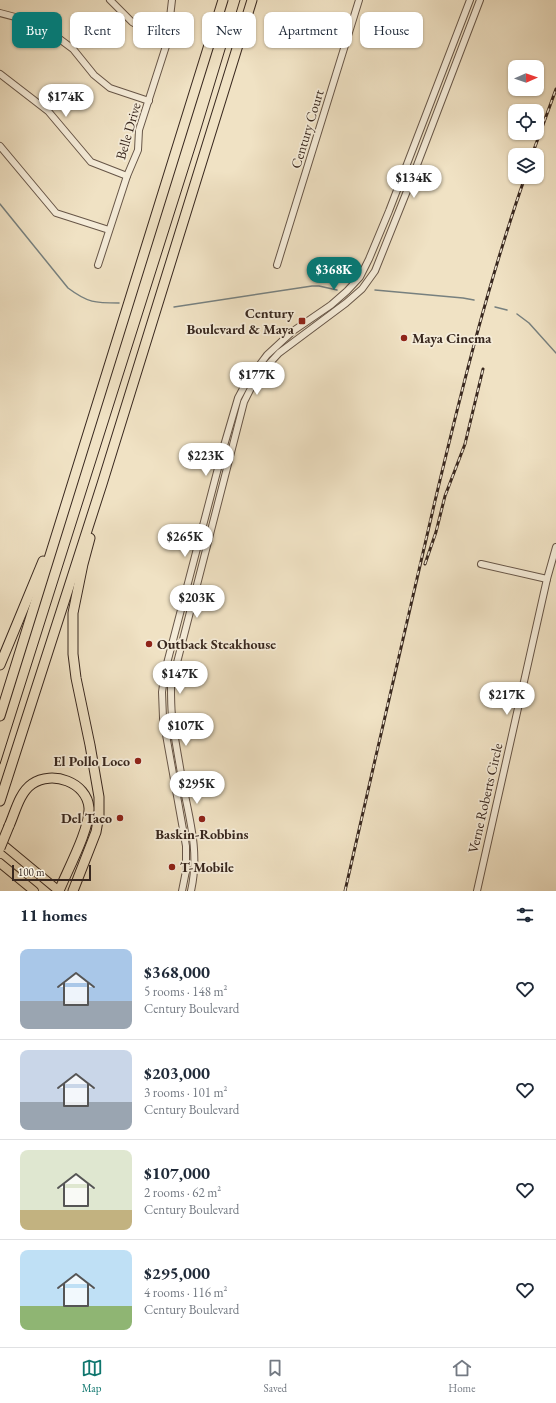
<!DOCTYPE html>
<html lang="en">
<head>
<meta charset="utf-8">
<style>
  :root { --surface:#fff; --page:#f6f6f7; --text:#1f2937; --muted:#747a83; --line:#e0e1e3; --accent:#0f766e }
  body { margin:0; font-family:"EB Garamond",serif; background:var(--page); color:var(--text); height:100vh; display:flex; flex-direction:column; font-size:15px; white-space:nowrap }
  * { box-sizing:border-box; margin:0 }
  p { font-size:13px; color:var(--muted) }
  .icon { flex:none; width:22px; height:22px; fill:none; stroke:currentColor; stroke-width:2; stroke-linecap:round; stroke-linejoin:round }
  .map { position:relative; height:891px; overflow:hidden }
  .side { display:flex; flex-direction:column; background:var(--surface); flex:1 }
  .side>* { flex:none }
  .banner { position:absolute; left:12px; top:12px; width:532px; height:36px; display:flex; gap:8px }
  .needle { width:26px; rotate:88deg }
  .tools { position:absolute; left:508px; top:60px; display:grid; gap:8px }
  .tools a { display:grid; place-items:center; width:36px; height:36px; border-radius:8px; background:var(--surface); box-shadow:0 1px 3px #0004; font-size:20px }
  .scale { position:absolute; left:12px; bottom:10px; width:79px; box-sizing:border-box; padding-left:4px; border:2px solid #39281f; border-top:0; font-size:11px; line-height:14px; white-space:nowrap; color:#39281f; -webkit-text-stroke:3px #f5ecd9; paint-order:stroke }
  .price { position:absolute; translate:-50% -34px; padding:0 9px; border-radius:14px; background:#fff; color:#222; font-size:13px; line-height:26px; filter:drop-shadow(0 1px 2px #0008) }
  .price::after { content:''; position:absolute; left:50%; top:24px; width:12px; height:9px; margin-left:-6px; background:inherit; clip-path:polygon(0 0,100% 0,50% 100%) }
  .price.on { background:var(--accent); color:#fff }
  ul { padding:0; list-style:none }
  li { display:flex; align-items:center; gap:12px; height:100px; padding:0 20px }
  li+li { border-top:1px solid var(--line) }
  li span { display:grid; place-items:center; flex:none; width:112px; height:80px; border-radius:8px; color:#555 }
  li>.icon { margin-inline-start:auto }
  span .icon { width:48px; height:48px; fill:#fffc; stroke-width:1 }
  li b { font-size:17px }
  h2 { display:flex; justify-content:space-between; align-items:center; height:48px; padding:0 20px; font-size:17px }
  .pill { padding:0 14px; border-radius:8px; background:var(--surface); box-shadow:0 1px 3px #0004; font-size:14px; line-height:36px }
  .pill.on { background:var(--accent); color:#fff }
  .tabs { display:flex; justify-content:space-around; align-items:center; height:56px; border-top:1px solid var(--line); background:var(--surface); font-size:11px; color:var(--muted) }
  .tabs a { display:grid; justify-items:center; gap:2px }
  .tabs .on { color:var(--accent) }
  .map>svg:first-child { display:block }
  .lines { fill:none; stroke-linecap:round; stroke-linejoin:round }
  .stream { stroke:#77807f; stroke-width:1.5 }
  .minor-casing { stroke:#675648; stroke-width:8 }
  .major-casing { stroke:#39281f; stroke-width:10 }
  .highway-casing { stroke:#39281f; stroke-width:11 }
  .minor { stroke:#f5ecd9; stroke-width:6 }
  .major { stroke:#f0e2c4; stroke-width:8 }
  .highway { stroke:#f0e2c4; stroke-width:9 }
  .tram { stroke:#39281f; stroke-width:1 }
  .rail-casing { stroke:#39281f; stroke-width:3 }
  .rail { stroke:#f5ecd9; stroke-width:1.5; stroke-dasharray:4.5; stroke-linecap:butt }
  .highway-bridge-casing { stroke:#39281f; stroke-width:11; stroke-linecap:butt }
  .highway-bridge { stroke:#f0e2c4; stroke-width:9 }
  .poi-dot { fill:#8f2418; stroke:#f5ecd9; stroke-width:1.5 }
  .labels { text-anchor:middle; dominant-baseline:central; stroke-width:3.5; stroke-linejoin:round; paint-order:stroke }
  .street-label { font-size:14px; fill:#39281f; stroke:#f5ecd9 }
  .poi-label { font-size:14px; font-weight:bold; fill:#39281f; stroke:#f5ecd9; text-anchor:end }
</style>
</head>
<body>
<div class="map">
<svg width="556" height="891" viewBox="0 0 556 891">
  <rect width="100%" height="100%" fill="#f0e2c4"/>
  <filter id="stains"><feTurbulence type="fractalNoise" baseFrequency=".005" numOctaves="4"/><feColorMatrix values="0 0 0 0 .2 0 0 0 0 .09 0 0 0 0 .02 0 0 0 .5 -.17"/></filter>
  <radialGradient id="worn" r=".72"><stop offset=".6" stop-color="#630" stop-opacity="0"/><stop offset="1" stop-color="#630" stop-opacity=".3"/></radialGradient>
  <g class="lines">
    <g class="stream">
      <path d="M0,204L68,288C88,303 95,303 119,303"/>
      <path d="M375,290L463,298L474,300"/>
      <path d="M174,307L312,286H319L337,290"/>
      <path d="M495,307L507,310"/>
      <path d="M517,314L529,323L556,353"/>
    </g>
    <g class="minor-casing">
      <g id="minor">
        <path d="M110,0L132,22L143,28H169"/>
        <path d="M0,13L38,23L73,49L94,75L110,88L149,101"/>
        <path d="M0,74L48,111L91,162L127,176"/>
        <path d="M0,146L56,213L109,230"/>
        <path d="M98,265L127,176L138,150L139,130L167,43L172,0"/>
        <path d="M277,265L359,0"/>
        <path d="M481,564L547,579"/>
        <path d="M182,891L186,871V846L163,718L162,692L165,671L223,449L238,398L246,383L267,355L293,331L331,305L347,291L360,277L369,259L389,211L470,0"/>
        <path d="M191,891C200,851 189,818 182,780C179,759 174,737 172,716C171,706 171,696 171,686L244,402L256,378L279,353L346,303L362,289L375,271L409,186L480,0"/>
        <path d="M477,891L547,579L556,547"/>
      </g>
    </g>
    <g class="major-casing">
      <g id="major">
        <path d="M0,842L59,891"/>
        <path d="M0,863L34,891"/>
      </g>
    </g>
    <g class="highway-casing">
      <g id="highway">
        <path d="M0,665L43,561"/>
        <path d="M0,716L223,0"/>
        <path d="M0,801L102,484L252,0"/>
        <path d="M9,826C15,813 19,793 32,784C52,770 87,782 89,808C90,829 67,871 59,891"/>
        <path d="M73,891L96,832L99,815V797L90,745L76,678L73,654V613L83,564L90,538"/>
      </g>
    </g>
    <use href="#minor" class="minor"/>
    <use href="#major" class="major"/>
    <use href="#highway" class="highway"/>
    <path class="tram" d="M0,764L200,132L240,0"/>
    <g class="rail-casing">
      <g id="rail">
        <path d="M532,155L556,89"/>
        <path d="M425,564L436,532L445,496L465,444L483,369"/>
        <path d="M345,891C375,761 404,631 435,501C461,392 488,283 525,177"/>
      </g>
    </g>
    <use href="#rail" class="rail"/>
    <g class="highway-bridge-casing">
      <path id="highway-bridge" d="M0,848L9,826"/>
    </g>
    <use href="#highway-bridge" class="highway-bridge"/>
  </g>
  <g class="poi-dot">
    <rect x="298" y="317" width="8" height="8" rx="2"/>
    <circle cx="404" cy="338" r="4"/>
    <circle cx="149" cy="644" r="4"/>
    <circle cx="138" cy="761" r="4"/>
    <circle cx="120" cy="818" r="4"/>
    <circle cx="202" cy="819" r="4"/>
    <circle cx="172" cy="867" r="4"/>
  </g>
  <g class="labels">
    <g class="street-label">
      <text transform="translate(307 129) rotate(-73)">Century Court</text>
      <text transform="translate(128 131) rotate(-74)">Belle Drive</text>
      <text transform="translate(485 798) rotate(-77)">Verne Roberts Circle</text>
    </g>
    <g class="poi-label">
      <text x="294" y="313">Century<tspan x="294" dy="16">Boulevard &amp; Maya</tspan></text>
      <text x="412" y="338" text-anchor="start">Maya Cinema</text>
      <text x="157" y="644" text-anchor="start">Outback Steakhouse</text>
      <text x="130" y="761">El Pollo Loco</text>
      <text x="112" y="818">Del Taco</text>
      <text x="202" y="834" text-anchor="middle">Baskin-Robbins</text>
      <text x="180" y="867" text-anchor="start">T-Mobile</text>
    </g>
  </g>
  <rect width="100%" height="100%" filter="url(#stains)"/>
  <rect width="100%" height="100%" fill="url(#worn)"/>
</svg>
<div class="tools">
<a><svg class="needle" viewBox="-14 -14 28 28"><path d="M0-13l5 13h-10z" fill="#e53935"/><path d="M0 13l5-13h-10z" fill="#747a83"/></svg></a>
<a><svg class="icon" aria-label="locate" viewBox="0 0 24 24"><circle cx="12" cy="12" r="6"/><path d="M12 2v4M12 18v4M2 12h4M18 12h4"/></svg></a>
<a><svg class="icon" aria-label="layers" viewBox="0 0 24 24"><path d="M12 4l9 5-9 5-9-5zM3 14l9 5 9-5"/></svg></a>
</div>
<div class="scale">100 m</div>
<b class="price" style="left:66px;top:118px">$174K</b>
<b class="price" style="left:414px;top:199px">$134K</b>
<b class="price on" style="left:334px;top:291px">$368K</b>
<b class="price" style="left:257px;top:396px">$177K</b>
<b class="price" style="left:206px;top:477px">$223K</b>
<b class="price" style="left:185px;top:558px">$265K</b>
<b class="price" style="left:197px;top:619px">$203K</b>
<b class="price" style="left:180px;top:695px">$147K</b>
<b class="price" style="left:507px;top:716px">$217K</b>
<b class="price" style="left:186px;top:747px">$107K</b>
<b class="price" style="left:197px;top:805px">$295K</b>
<div class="banner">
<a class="pill on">Buy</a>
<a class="pill">Rent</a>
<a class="pill">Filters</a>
<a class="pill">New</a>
<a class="pill">Apartment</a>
<a class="pill">House</a>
</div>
</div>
<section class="side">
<h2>11 homes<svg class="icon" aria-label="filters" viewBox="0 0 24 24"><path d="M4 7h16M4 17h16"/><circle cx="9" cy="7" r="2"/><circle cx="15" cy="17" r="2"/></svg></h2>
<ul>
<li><span style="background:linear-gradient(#a9c7e8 65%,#9aa5b1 0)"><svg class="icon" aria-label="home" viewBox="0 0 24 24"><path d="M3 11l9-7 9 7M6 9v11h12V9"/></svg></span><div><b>$368,000</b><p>5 rooms · 148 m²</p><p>Century Boulevard</p></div><svg class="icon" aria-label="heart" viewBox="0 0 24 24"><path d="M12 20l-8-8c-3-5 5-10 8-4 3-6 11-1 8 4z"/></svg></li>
<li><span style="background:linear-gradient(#c9d6e8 65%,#9aa5b1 0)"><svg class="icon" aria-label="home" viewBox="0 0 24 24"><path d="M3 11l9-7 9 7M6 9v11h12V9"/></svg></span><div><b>$203,000</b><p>3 rooms · 101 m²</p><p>Century Boulevard</p></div><svg class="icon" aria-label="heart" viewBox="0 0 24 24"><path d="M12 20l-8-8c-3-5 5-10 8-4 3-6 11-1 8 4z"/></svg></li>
<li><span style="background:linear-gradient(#dfe7d0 75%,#c2b280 0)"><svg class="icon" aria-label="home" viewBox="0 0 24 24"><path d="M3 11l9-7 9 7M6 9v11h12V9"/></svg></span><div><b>$107,000</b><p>2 rooms · 62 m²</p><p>Century Boulevard</p></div><svg class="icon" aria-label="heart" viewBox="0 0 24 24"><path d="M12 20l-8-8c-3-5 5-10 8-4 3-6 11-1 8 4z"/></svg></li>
<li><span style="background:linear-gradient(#bfe0f5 70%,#8fb573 0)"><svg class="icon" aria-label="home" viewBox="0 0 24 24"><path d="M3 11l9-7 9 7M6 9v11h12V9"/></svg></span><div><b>$295,000</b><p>4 rooms · 116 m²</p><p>Century Boulevard</p></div><svg class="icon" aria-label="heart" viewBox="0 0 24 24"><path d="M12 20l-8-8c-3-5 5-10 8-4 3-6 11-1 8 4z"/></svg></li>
</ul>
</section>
<nav class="tabs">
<a class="on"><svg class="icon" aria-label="map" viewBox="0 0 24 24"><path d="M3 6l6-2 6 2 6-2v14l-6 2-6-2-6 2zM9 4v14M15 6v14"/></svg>Map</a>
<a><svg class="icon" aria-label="saved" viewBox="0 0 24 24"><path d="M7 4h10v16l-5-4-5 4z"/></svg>Saved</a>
<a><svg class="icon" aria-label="home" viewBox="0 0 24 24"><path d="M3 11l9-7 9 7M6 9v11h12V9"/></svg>Home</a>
</nav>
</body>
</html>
